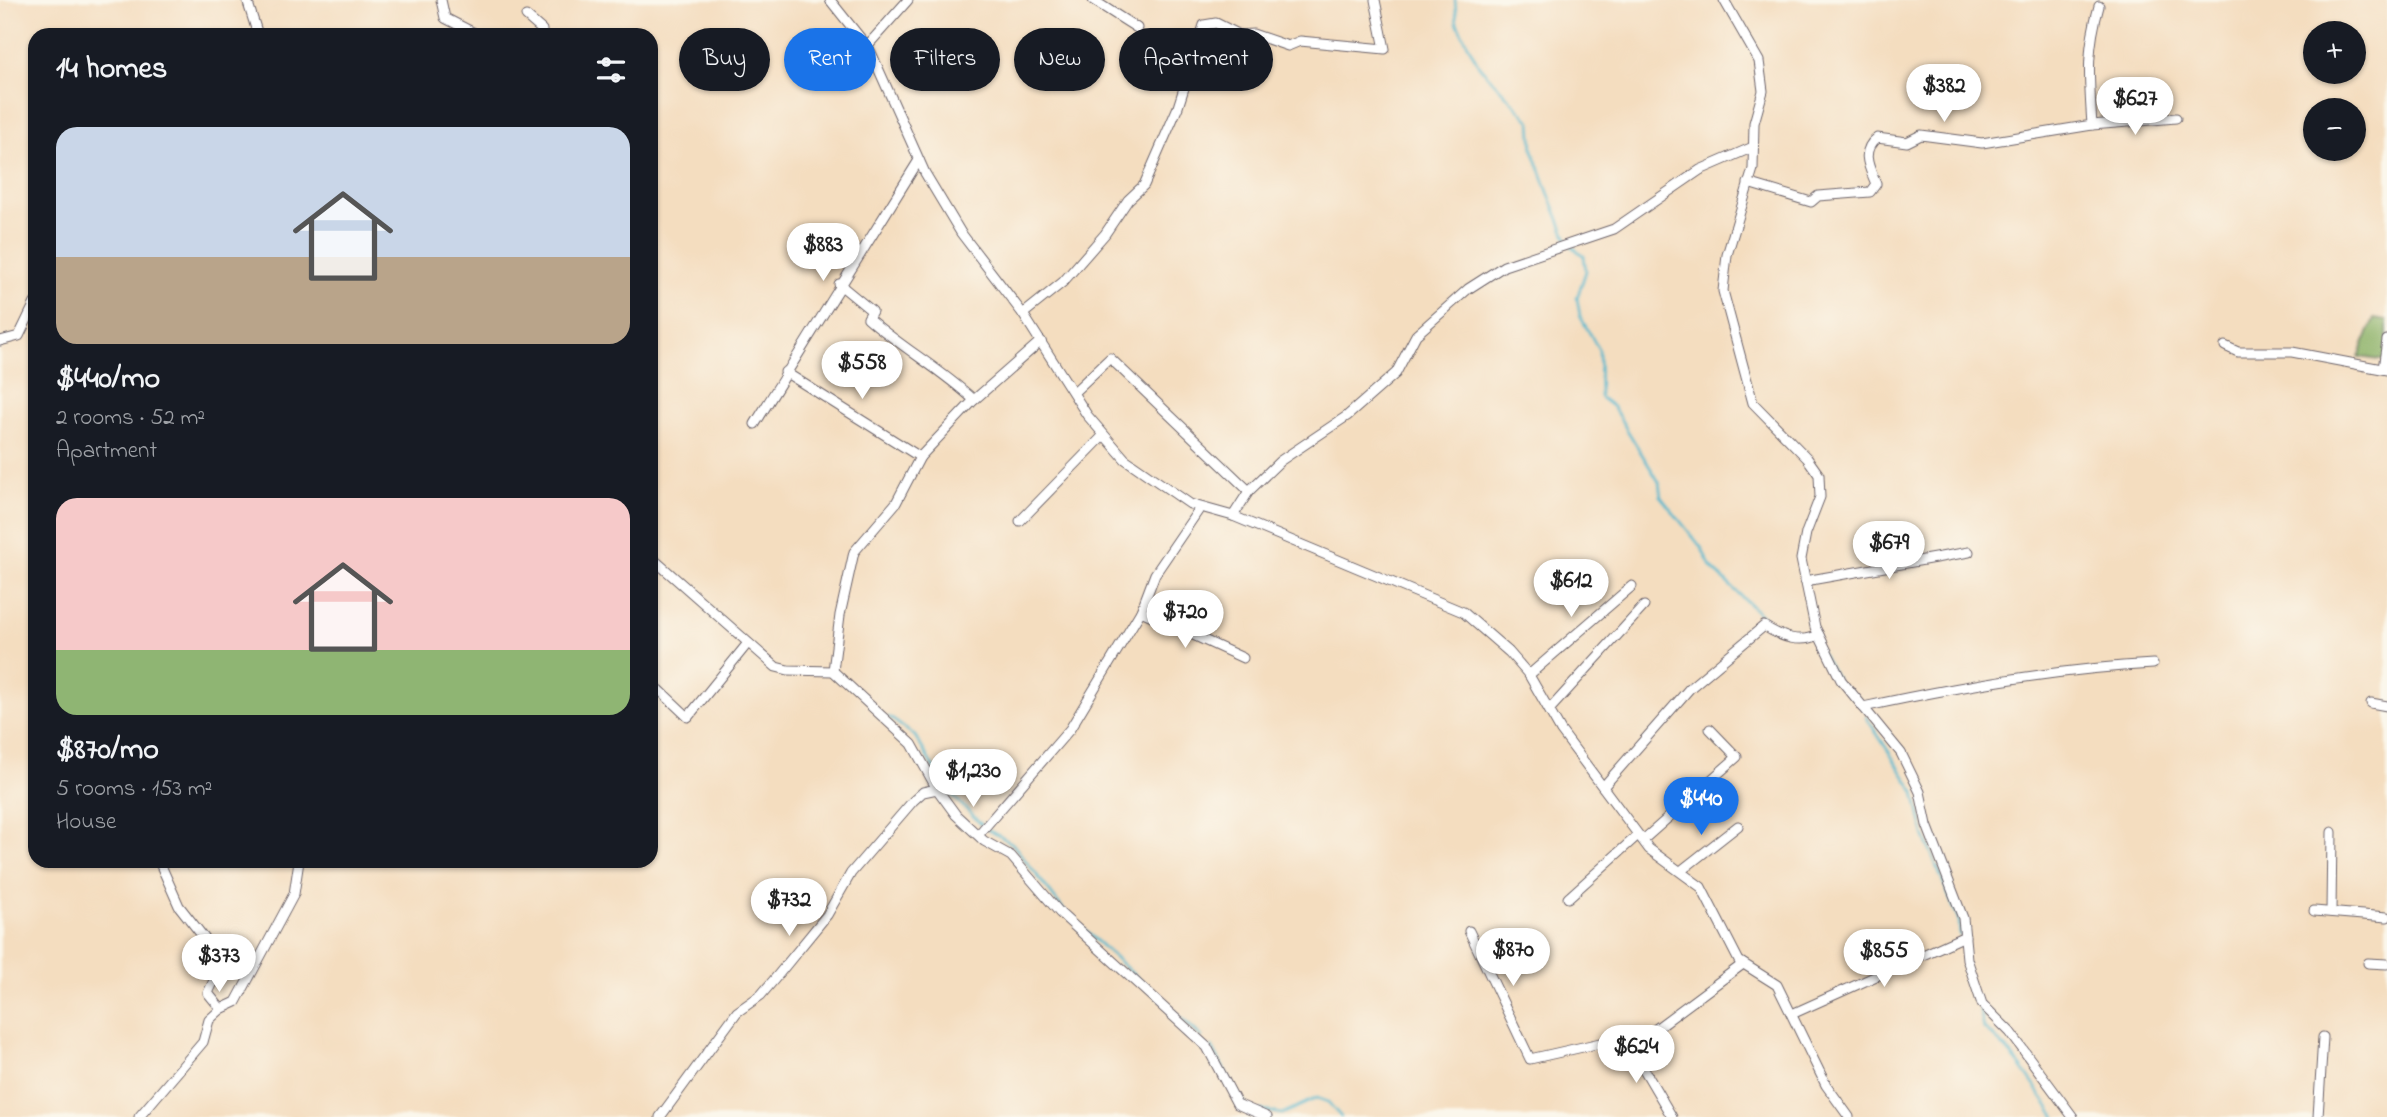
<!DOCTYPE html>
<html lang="en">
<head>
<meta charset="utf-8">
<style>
  :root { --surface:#171b24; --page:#20242c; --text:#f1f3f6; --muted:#9ea1a6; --accent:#1a73e8 }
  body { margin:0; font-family:"Indie Flower",sans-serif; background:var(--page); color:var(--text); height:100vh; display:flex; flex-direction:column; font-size:26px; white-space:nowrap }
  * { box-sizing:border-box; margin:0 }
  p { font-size:23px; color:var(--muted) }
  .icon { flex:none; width:38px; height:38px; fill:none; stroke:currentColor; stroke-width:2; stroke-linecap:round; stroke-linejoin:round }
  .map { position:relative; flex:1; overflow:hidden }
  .side { position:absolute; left:28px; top:28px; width:630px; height:840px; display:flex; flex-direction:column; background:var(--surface); border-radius:21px; box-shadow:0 2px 5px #0004 }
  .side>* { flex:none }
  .banner { position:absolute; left:679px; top:28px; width:665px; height:63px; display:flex; gap:14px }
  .fabs { position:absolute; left:2303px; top:21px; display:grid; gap:14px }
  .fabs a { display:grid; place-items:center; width:63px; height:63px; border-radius:50%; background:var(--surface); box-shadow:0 2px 5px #0004; font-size:35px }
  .price { position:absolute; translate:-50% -60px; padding:0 16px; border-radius:24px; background:#fff; color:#222; font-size:23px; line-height:46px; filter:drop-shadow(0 2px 4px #0008) }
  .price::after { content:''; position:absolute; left:50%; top:42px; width:21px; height:16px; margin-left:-10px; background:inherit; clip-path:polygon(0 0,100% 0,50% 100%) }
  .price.current { background:var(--accent); color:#fff }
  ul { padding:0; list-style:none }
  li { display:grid; align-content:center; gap:14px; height:371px; padding:0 28px }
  li span { display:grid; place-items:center; height:217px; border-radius:21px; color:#555 }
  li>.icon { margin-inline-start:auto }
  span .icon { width:126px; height:126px; fill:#fffc; stroke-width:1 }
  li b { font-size:30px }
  h2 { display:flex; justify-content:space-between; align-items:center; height:84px; padding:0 28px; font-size:30px }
  .pill { padding:0 24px; border-radius:32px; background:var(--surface); box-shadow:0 2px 5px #0004; font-size:24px; line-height:63px }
  .pill.current { background:var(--accent); color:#fff }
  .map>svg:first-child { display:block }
  .forest { fill:#8ab065; stroke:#566950; stroke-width:2 }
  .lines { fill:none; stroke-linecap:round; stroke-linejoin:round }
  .stream { stroke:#4fb6cd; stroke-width:2.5 }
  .minor-casing { stroke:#6c6369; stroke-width:11 }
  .minor { stroke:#fff; stroke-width:9 }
</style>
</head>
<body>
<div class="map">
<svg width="2387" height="1117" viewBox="0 0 2387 1117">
  <rect width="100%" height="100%" fill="#fbf7ec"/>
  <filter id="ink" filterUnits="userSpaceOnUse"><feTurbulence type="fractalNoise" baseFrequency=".0143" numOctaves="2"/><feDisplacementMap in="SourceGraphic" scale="14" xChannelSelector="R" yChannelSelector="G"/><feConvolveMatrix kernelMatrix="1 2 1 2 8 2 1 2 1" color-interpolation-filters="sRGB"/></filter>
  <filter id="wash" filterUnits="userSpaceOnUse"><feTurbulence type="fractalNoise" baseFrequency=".00686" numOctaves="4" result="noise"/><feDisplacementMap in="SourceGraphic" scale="28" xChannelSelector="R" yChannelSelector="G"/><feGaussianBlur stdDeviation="1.57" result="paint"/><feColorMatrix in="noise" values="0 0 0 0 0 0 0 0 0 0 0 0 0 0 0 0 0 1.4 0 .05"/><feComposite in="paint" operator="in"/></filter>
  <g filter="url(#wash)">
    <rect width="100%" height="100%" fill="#f4ddbf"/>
    <path class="forest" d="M2374,318L2387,320V361L2359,357Z"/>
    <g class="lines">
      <g class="stream">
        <path d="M1455,0L1457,23L1479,66L1531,122L1533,150L1548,192L1569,244L1584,256L1586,271L1577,298L1580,316L1599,350L1600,397L1613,407L1659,482L1661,497L1701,547L1711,567L1774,628"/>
        <path d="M1784,632L1808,635"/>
        <path d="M1813,639L1836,678"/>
        <path d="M889,717L915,736L946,789L982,825"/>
        <path d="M1866,717L1915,792L1924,835L1959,921L1960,936"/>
        <path d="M987,829L1012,843L1067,914L1202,1037"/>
        <path d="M1979,1006L1984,1029C2015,1052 2034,1086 2056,1117"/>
        <path d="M1212,1047L1241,1100L1246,1103"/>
        <path d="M1261,1110L1282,1114L1317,1098L1328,1102L1341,1117"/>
      </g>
    </g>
  </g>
  <g filter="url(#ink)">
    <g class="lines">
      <g class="minor-casing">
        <g id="minor">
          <path d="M247,0L258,35"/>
          <path d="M441,0L445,18L478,35"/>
          <path d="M830,0L870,50L925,173L961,233L1023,314L1087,415L1125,459L1190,504L1233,516L1463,612L1509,652L1529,675L1561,731L1649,849L1701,887L1739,961L1777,985L1826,1085L1849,1117"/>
          <path d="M1093,0L1137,28"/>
          <path d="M1724,0L1759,61L1763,91L1754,123L1753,169L1727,255L1723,291L1753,403L1807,458L1819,475L1820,497L1806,533L1801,559L1815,627L1841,680L1901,753L1920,792L1927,825L1963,918L1967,959L1982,1004L2010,1032L2073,1117"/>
          <path d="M526,16L542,30V35"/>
          <path d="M867,46L908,0"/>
          <path d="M2092,125L2176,118"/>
          <path d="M1748,183L1811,202L1818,196L1870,192L1876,184C1869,167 1860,151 1877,138L1907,142L1921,135L1982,143L2092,125C2089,78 2086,52 2099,6"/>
          <path d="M839,284L872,311L868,318C902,348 941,369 974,400"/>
          <path d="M1023,314L1063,282L1105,234L1128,200L1144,185L1178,107L1204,25L1216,23L1240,35L1253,34L1288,46L1300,41L1385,49L1375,0"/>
          <path d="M0,341L19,336L35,303"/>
          <path d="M2225,346L2238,352H2292L2387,370"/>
          <path d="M2383,369L2387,340"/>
          <path d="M785,372L920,457"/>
          <path d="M1074,392L1110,358L1249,491"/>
          <path d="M755,424L919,160"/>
          <path d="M1233,516L1249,491L1280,461L1347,416L1396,373L1416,335L1468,289L1504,266L1614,229L1700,170L1753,147"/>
          <path d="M1020,521L1103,436"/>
          <path d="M651,557L776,667L788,670L833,671L912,744L937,789L956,815L984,841L1011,856L1060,913L1207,1047L1237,1104L1267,1117"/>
          <path d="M1805,581L1969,552"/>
          <path d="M1141,611L1243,658"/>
          <path d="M833,671L840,615L854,552L896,503L920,457L974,400L1041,341"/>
          <path d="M1529,675L1632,586"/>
          <path d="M651,682L688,717L748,643"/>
          <path d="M2371,703L2387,706"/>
          <path d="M1863,707C1959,686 2055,669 2153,664"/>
          <path d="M1550,709L1644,606"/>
          <path d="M1603,787L1690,688L1764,626C1781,637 1799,644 1819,635"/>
          <path d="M979,834L1070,729L1141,611L1155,574L1200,508"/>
          <path d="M1643,840L1737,757L1710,729"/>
          <path d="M159,861L179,906L220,958L219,970L208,993L221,1009"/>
          <path d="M1682,870L1738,826"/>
          <path d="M1568,898L1638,835"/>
          <path d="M2314,911L2387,917"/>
          <path d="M2331,912L2332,832"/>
          <path d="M1469,931L1530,1059L1653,1031L1743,964"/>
          <path d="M2368,963L2387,964"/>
          <path d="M1792,1014L1965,936"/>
          <path d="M1625,1037L1672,1117"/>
          <path d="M139,1117L203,1042L209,1020L221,1009L236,1002L294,894L299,861"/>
          <path d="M660,1117L737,1012L761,995L778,975L827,915L851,873L913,801L923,792L937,789"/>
          <path d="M2318,1117L2323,1037"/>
        </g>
      </g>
      <use href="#minor" class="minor"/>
    </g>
  </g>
</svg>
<div class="fabs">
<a>+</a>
<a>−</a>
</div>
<b class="price" style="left:1944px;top:124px">$382</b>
<b class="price" style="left:2135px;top:137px">$627</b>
<b class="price" style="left:823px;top:283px">$883</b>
<b class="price" style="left:862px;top:401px">$558</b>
<b class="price" style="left:1889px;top:581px">$679</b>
<b class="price" style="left:1571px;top:619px">$612</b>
<b class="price" style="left:1185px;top:650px">$720</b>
<b class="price" style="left:973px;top:809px">$1,230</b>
<b class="price current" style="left:1701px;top:837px">$440</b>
<b class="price" style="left:789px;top:938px">$732</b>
<b class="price" style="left:1513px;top:988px">$870</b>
<b class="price" style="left:1884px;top:989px">$855</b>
<b class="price" style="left:219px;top:994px">$373</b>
<b class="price" style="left:1636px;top:1085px">$624</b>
<div class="banner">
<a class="pill">Buy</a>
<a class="pill current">Rent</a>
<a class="pill">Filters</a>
<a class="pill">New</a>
<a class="pill">Apartment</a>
</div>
<section class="side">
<h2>14 homes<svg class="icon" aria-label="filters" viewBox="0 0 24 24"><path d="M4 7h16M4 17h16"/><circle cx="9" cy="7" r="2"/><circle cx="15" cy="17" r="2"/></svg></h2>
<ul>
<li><span style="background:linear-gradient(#c9d6e8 60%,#b9a48a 0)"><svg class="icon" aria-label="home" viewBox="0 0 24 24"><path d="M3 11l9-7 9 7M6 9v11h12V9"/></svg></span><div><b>$440/mo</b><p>2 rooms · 52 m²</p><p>Apartment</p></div></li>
<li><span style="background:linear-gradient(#f6c9c9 70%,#8fb573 0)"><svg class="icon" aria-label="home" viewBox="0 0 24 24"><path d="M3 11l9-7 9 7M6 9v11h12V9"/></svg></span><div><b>$870/mo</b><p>5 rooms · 153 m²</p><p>House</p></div></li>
</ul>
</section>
</div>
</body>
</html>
